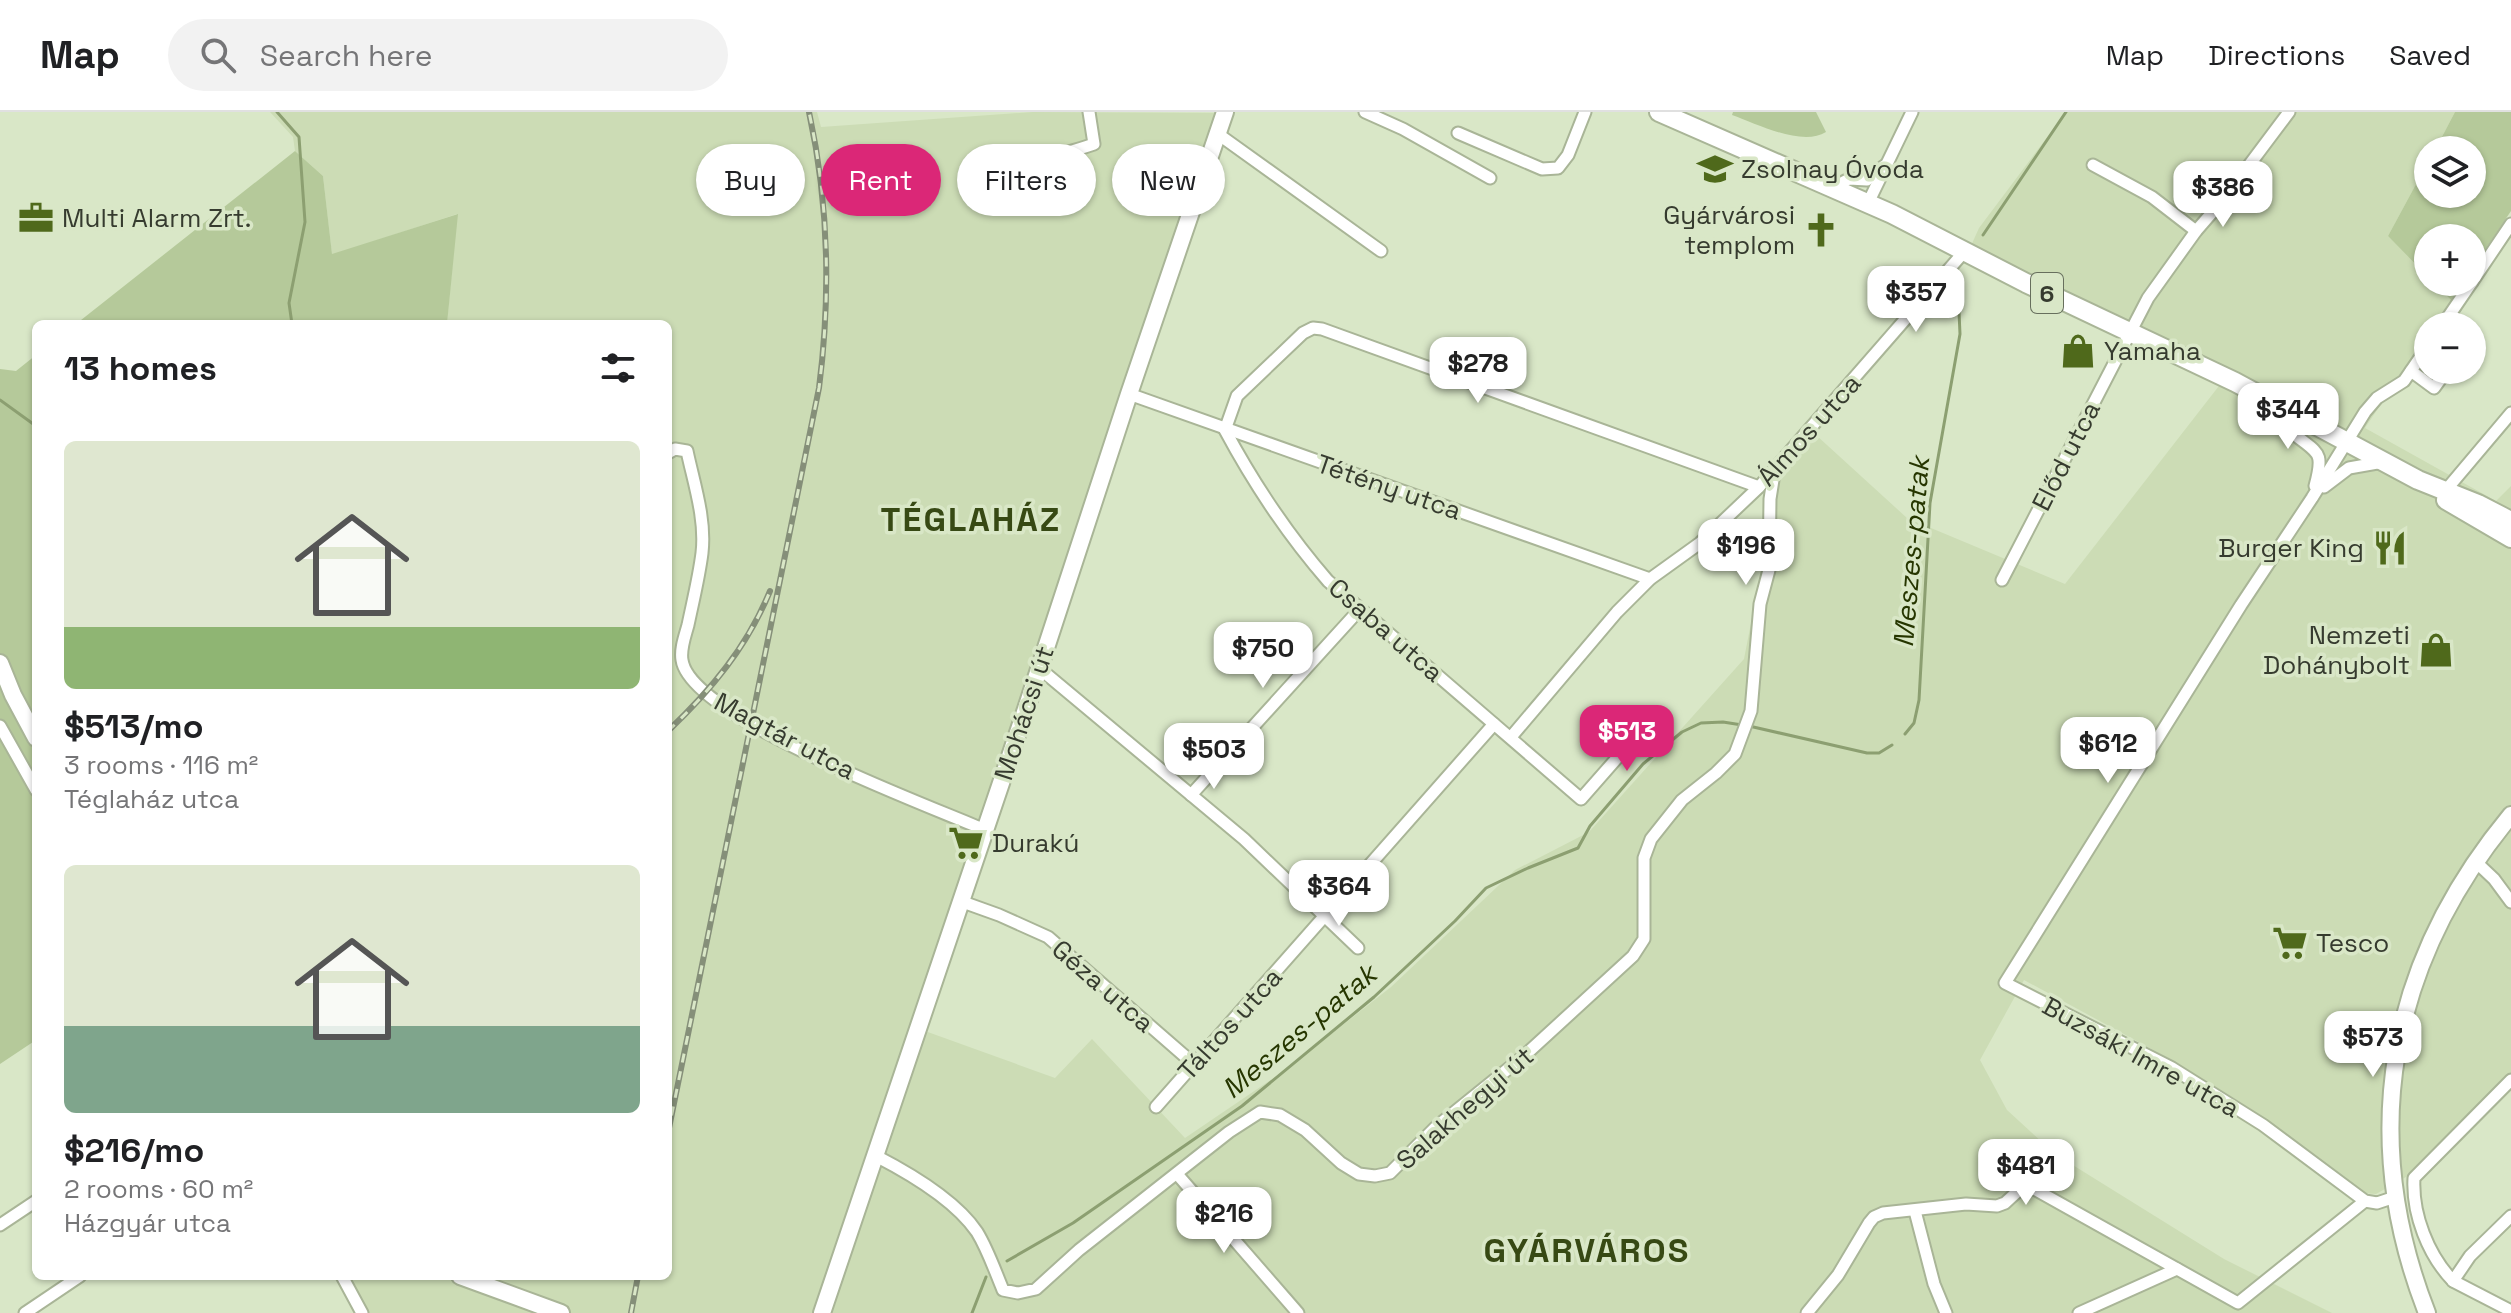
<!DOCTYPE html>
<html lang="en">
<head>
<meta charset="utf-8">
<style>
  :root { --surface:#fff; --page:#f2f2f2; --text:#202124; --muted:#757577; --line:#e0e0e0; --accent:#db2777 }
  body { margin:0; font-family:"Space Grotesk",sans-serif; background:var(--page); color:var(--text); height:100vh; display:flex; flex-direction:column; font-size:30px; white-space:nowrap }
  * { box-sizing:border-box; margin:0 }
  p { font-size:26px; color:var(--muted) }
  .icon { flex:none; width:44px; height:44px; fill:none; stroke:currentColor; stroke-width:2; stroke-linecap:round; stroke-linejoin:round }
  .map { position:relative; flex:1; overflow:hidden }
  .drawer { position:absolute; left:32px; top:208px; width:640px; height:960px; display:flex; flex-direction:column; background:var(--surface); border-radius:12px; box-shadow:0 2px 6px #0004 }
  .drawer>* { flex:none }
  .hud { position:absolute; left:696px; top:32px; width:760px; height:72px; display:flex; gap:16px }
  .controls { position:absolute; left:2414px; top:24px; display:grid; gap:16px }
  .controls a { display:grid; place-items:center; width:72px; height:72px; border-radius:50%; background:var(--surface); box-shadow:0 2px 6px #0004; font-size:40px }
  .price { position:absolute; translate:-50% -68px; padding:0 18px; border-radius:16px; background:#fff; color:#222; font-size:26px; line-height:52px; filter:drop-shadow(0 2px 4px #0008) }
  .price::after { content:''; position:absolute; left:50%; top:48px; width:24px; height:18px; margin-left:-12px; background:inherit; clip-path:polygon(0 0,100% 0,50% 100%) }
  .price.on { background:var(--accent); color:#fff }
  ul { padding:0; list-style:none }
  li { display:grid; align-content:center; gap:16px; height:424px; padding:0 32px }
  li span { display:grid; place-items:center; height:248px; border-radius:12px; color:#555 }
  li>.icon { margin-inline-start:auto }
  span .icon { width:144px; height:144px; fill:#fffc; stroke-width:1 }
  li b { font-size:34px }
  h2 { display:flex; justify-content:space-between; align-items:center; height:96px; padding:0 32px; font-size:34px }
  .chip { padding:0 28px; border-radius:36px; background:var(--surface); box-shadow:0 2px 6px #0004; font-size:28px; line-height:72px }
  .chip.on { background:var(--accent); color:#fff }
  header { display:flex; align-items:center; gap:48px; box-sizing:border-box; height:112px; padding:0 40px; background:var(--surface); border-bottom:2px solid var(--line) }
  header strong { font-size:38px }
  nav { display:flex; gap:44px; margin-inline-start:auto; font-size:28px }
  .search { width:560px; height:72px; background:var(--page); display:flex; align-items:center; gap:20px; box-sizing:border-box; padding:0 28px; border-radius:44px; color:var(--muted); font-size:30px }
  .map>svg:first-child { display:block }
  .built { fill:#ccdcb5 }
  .green { fill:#b5c99a }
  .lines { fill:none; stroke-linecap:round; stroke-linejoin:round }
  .stream { stroke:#8c9f71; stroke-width:3 }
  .street-casing { stroke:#a9b597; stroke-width:15 }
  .secondary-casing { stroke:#a9b597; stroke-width:20 }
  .primary-casing { stroke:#a9b597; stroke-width:22 }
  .street { stroke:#fff; stroke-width:11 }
  .secondary { stroke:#fff; stroke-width:16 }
  .primary { stroke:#fff; stroke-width:18 }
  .rail-casing { stroke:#858f79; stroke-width:6 }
  .rail { stroke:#d9e7c7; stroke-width:3; stroke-dasharray:9; stroke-linecap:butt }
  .labels { text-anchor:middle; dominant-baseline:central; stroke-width:7; stroke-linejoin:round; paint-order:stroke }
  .shield { fill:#d9e7c7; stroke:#676f5d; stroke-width:2 }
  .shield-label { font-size:24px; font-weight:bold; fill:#363b2f }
  .poi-label { font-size:26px; fill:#363b2f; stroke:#d9e7c7; text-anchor:start }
  .street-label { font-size:26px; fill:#363b2f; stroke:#d9e7c7 }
  .water-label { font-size:28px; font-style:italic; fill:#263600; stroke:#d9e7c7 }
  .district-label { font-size:34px; font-weight:bold; letter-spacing:2px; fill:#374914; stroke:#d9e7c7 }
</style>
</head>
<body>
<header>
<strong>Map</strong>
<div class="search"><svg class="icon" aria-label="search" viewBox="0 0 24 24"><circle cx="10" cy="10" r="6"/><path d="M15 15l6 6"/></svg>Search here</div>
<nav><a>Map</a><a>Directions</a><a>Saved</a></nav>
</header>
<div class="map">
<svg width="2511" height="1201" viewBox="0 0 2511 1201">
  <rect width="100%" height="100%" fill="#d9e7c7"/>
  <path class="built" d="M270,0H817L821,15L1033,0L1227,1L925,919L1055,966L1092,927L1185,1026L1284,959L1391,875L1515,758L1589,720L1744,547L1760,465L1765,376L1798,337L1816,323L1907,406L2065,472L2229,261L1970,136L1979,116L2066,0H2455L2435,38H2428V50L2388,124L2428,165V170H2433L2451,188L2433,214H2428V222L2365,316L2496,389L2511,374V971L2413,1061L2376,1082L2361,1081L2170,947L2024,868L1980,948L2007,998L2055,1042L2224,1147L2332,1201H362L349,1164H668V212H447L457,102L332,143L323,64L295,39L293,25Z"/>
  <g class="green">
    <path d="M1733,0H1816L1826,20C1802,35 1757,12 1732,3Z"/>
    <path d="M2455,0H2511V99L2472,157V126H2428V165L2388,124L2428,50V82H2472V38H2435Z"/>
    <path d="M295,39L323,64L332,142L458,102L447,212H76Z"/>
    <path d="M2433,170H2463L2451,188Z"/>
    <path d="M36,243V928L0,952V257L16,259Z"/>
  </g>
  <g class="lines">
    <g class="stream">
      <path d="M277,0L299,25L305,110L289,191L292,212"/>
      <path d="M1983,123L2066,0"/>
      <path d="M0,288L36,314"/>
      <path d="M1749,614L1867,641H1879L1892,633"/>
      <path d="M1905,622L1914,611L1919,588L1930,391L1960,222L1958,178L1961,164"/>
      <path d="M1007,1149L1073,1111L1242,994L1374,885L1455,809L1486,776L1528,756L1578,736L1590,714L1643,652L1682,620L1701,611L1723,610L1742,613"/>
      <path d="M972,1201L986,1165"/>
    </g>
    <g class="street-casing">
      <g id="street">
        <path d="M1365,0L1403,17L1490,66"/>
        <path d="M1458,21L1542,57L1558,56L1568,43L1585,0"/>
        <path d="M1218,22L1381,139"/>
        <path d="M2093,53L2152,85L2196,119"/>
        <path d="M1832,76L1849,67L1867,68L1884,54"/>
        <path d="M1002,79C1020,50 1063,43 1094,32L1089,0"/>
        <path d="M1868,91L1912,0"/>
        <path d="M2472,170L2511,112"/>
        <path d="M2442,214L2472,170"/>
        <path d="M2411,259L2434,276L2447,258"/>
        <path d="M1129,282L1650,467"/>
        <path d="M2276,293C2281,302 2285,314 2293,321C2317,342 2325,337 2315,374"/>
        <path d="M668,341L675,337L687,339C694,372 706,407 702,441C699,465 693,489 688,513C685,524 680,537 682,548C690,606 930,694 985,718"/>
        <path d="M2324,375L2349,356L2383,350"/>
        <path d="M2446,378L2511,301"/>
        <path d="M2002,468L2148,186L2196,119L2223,88L2289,0"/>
        <path d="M1039,556L1244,727L1358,836"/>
        <path d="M1646,613L1581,687L1328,469C1288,423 1254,372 1225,318L1237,284L1303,221L1313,216L1322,217L1759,375"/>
        <path d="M0,614L36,678"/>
        <path d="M1511,625L1617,500L1650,467L1700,431L1759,375L1964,140"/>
        <path d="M1191,683L1360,497"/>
        <path d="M2476,750L2494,767L2511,790"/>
        <path d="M960,789L999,803L1048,825L1195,953"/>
        <path d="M2511,968L2414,1066C2412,1102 2428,1143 2453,1169L2470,1144L2511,1104"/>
        <path d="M1156,995L1494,612"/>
        <path d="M876,1044C909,1061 956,1089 977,1120C988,1138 995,1159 1003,1178L1018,1181L1036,1177L1079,1138L1229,1020L1260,1000L1280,1003L1305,1018L1341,1051L1359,1062L1375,1064L1390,1061L1436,1015L1524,944L1633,844L1644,827V746L1651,727L1682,688L1716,661L1735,642L1751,599L1760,492L1769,458L1770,387L1775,355"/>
        <path d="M1177,1062L1298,1201"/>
        <path d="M2395,1085L2377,1091L2365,1089L2263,1013L2172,956L2005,871L2241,493L2312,386L2365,300L2377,286L2404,269L2428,234"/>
        <path d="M1915,1099L1934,1172L1946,1201"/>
        <path d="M0,1113L36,1089"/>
        <path d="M342,1164L362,1201"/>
        <path d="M2453,1169L2511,1199"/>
        <path d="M25,1201L80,1164"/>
        <path d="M1807,1201L1838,1163L1869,1111L1874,1105L1883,1101L1966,1092L1997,1094L2005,1091L2018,1079L2030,1076L2036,1078L2238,1191L2365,1089"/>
        <path d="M2079,1201L2177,1157"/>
      </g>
    </g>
    <g class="secondary-casing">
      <g id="secondary">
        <path d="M0,551L13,583L36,626"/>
        <path d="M460,1164L561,1201"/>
        <path d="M822,1201L1026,597L1129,282L1225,0"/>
        <path d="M2427,1201C2357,1022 2389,850 2511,703"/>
      </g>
    </g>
    <g class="primary-casing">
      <g id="primary">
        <path d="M1659,0L1892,102L2026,171L2235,270L2418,368L2478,392L2511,409"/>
        <path d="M2446,388L2511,426"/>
      </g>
    </g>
    <use href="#street" class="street"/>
    <use href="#secondary" class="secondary"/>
    <use href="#primary" class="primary"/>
    <g class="rail-casing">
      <g id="rail">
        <path d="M668,619C711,578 747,535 770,479"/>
        <path d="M668,1021L819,276C831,182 829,92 809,0"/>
        <path d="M631,1201L638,1164"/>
      </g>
    </g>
    <use href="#rail" class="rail"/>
  </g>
  <defs>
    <g id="school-bare" transform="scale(2.76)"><path d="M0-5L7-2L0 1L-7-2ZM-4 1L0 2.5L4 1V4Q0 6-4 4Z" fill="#4f691b" stroke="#d9e7c7" stroke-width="2.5" paint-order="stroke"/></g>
    <g id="office-bare" transform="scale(2.76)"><path d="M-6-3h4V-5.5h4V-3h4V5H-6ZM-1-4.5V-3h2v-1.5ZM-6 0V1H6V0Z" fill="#4f691b" stroke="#d9e7c7" stroke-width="2.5" paint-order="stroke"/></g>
    <g id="church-bare" transform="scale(2.76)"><path d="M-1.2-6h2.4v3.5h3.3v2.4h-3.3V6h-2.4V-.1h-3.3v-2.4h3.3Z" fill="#4f691b" stroke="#d9e7c7" stroke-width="2.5" paint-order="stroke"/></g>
    <g id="shop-bare" transform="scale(2.76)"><path d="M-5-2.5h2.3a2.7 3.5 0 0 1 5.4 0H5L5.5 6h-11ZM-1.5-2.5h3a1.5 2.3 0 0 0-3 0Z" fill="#4f691b" stroke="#d9e7c7" stroke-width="2.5" paint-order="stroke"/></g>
    <g id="restaurant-bare" transform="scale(2.76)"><path d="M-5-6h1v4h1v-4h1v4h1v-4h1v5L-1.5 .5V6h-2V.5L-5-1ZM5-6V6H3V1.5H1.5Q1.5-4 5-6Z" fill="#4f691b" stroke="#d9e7c7" stroke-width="2.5" paint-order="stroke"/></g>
    <g id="supermarket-bare" transform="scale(2.76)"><path d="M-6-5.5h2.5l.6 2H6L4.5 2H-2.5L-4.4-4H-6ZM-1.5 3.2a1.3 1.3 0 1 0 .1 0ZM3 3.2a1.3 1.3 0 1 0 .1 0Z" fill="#4f691b" stroke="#d9e7c7" stroke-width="2.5" paint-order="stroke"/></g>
  </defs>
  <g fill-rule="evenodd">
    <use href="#school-bare" x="1715" y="57"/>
    <use href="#office-bare" x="36" y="106"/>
    <use href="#church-bare" x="1821" y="118"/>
    <use href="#shop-bare" x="2078" y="239"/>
    <use href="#restaurant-bare" x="2390" y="436"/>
    <use href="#shop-bare" x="2436" y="538"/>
    <use href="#supermarket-bare" x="966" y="731"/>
    <use href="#supermarket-bare" x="2290" y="831"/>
  </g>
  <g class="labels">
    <rect class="shield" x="2031" y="161" width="32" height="40" rx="6"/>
    <g class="shield-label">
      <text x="2047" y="181">6</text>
    </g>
    <g class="poi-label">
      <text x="1741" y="57">Zsolnay Óvoda</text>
      <text x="1795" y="103" text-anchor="end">Gyárvárosi<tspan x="1795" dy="30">templom</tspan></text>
      <text x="62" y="106">Multi Alarm Zrt.</text>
      <text x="2104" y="239">Yamaha</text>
      <text x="2364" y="436" text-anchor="end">Burger King</text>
      <text x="2410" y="523" text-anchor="end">Nemzeti<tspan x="2410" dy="30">Dohánybolt</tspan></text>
      <text x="992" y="731">Durakú</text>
      <text x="2316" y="831">Tesco</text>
    </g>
    <g class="street-label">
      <text transform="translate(1809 318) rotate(-48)">Álmos utca</text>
      <text transform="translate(2066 344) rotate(-63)">Előd utca</text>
      <text transform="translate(1389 375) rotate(19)">Tétény utca</text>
      <text transform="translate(1386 518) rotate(41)">Csaba utca</text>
      <text transform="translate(1024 601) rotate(-72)">Mohácsi út</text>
      <text transform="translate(785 624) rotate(28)">Magtár utca</text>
      <text transform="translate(1103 874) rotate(41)">Géza utca</text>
      <text transform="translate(1230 912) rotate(-48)">Táltos utca</text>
      <text transform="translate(2141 945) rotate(29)">Buzsáki Imre utca</text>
      <text transform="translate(1465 996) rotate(-41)">Salakhegyi út</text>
    </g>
    <g class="water-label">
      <text transform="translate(1911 440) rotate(-85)">Meszes-patak</text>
      <text transform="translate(1299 919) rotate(-40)">Meszes-patak</text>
    </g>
    <g class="district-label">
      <text x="971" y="407">TÉGLAHÁZ</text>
      <text x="1587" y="1138">GYÁRVÁROS</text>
    </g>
  </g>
</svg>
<div class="controls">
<a><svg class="icon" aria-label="layers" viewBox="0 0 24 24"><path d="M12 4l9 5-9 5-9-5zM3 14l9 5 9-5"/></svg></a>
<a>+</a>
<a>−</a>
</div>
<b class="price" style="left:2223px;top:117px">$386</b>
<b class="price" style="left:1916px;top:222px">$357</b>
<b class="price" style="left:1478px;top:293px">$278</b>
<b class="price" style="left:2288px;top:339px">$344</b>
<b class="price" style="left:1746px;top:475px">$196</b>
<b class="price" style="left:1263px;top:578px">$750</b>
<b class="price on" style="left:1627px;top:661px">$513</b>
<b class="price" style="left:2108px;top:673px">$612</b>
<b class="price" style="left:1214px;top:679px">$503</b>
<b class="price" style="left:1339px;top:816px">$364</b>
<b class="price" style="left:2373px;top:967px">$573</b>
<b class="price" style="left:2026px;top:1095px">$481</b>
<b class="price" style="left:1224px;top:1143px">$216</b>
<div class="hud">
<a class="chip">Buy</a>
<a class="chip on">Rent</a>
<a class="chip">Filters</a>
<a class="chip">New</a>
</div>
<section class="drawer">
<h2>13 homes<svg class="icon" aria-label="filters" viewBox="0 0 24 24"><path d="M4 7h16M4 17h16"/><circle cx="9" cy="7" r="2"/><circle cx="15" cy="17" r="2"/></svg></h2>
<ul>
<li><span style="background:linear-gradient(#dfe7d0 75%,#8fb573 0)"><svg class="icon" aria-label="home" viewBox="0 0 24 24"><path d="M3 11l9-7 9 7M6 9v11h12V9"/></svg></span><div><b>$513/mo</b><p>3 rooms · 116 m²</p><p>Téglaház utca</p></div></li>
<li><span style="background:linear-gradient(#dfe7d0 65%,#7fa58c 0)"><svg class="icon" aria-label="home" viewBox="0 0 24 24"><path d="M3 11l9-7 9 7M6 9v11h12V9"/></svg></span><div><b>$216/mo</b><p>2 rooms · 60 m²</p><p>Házgyár utca</p></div></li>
</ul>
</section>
</div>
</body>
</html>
